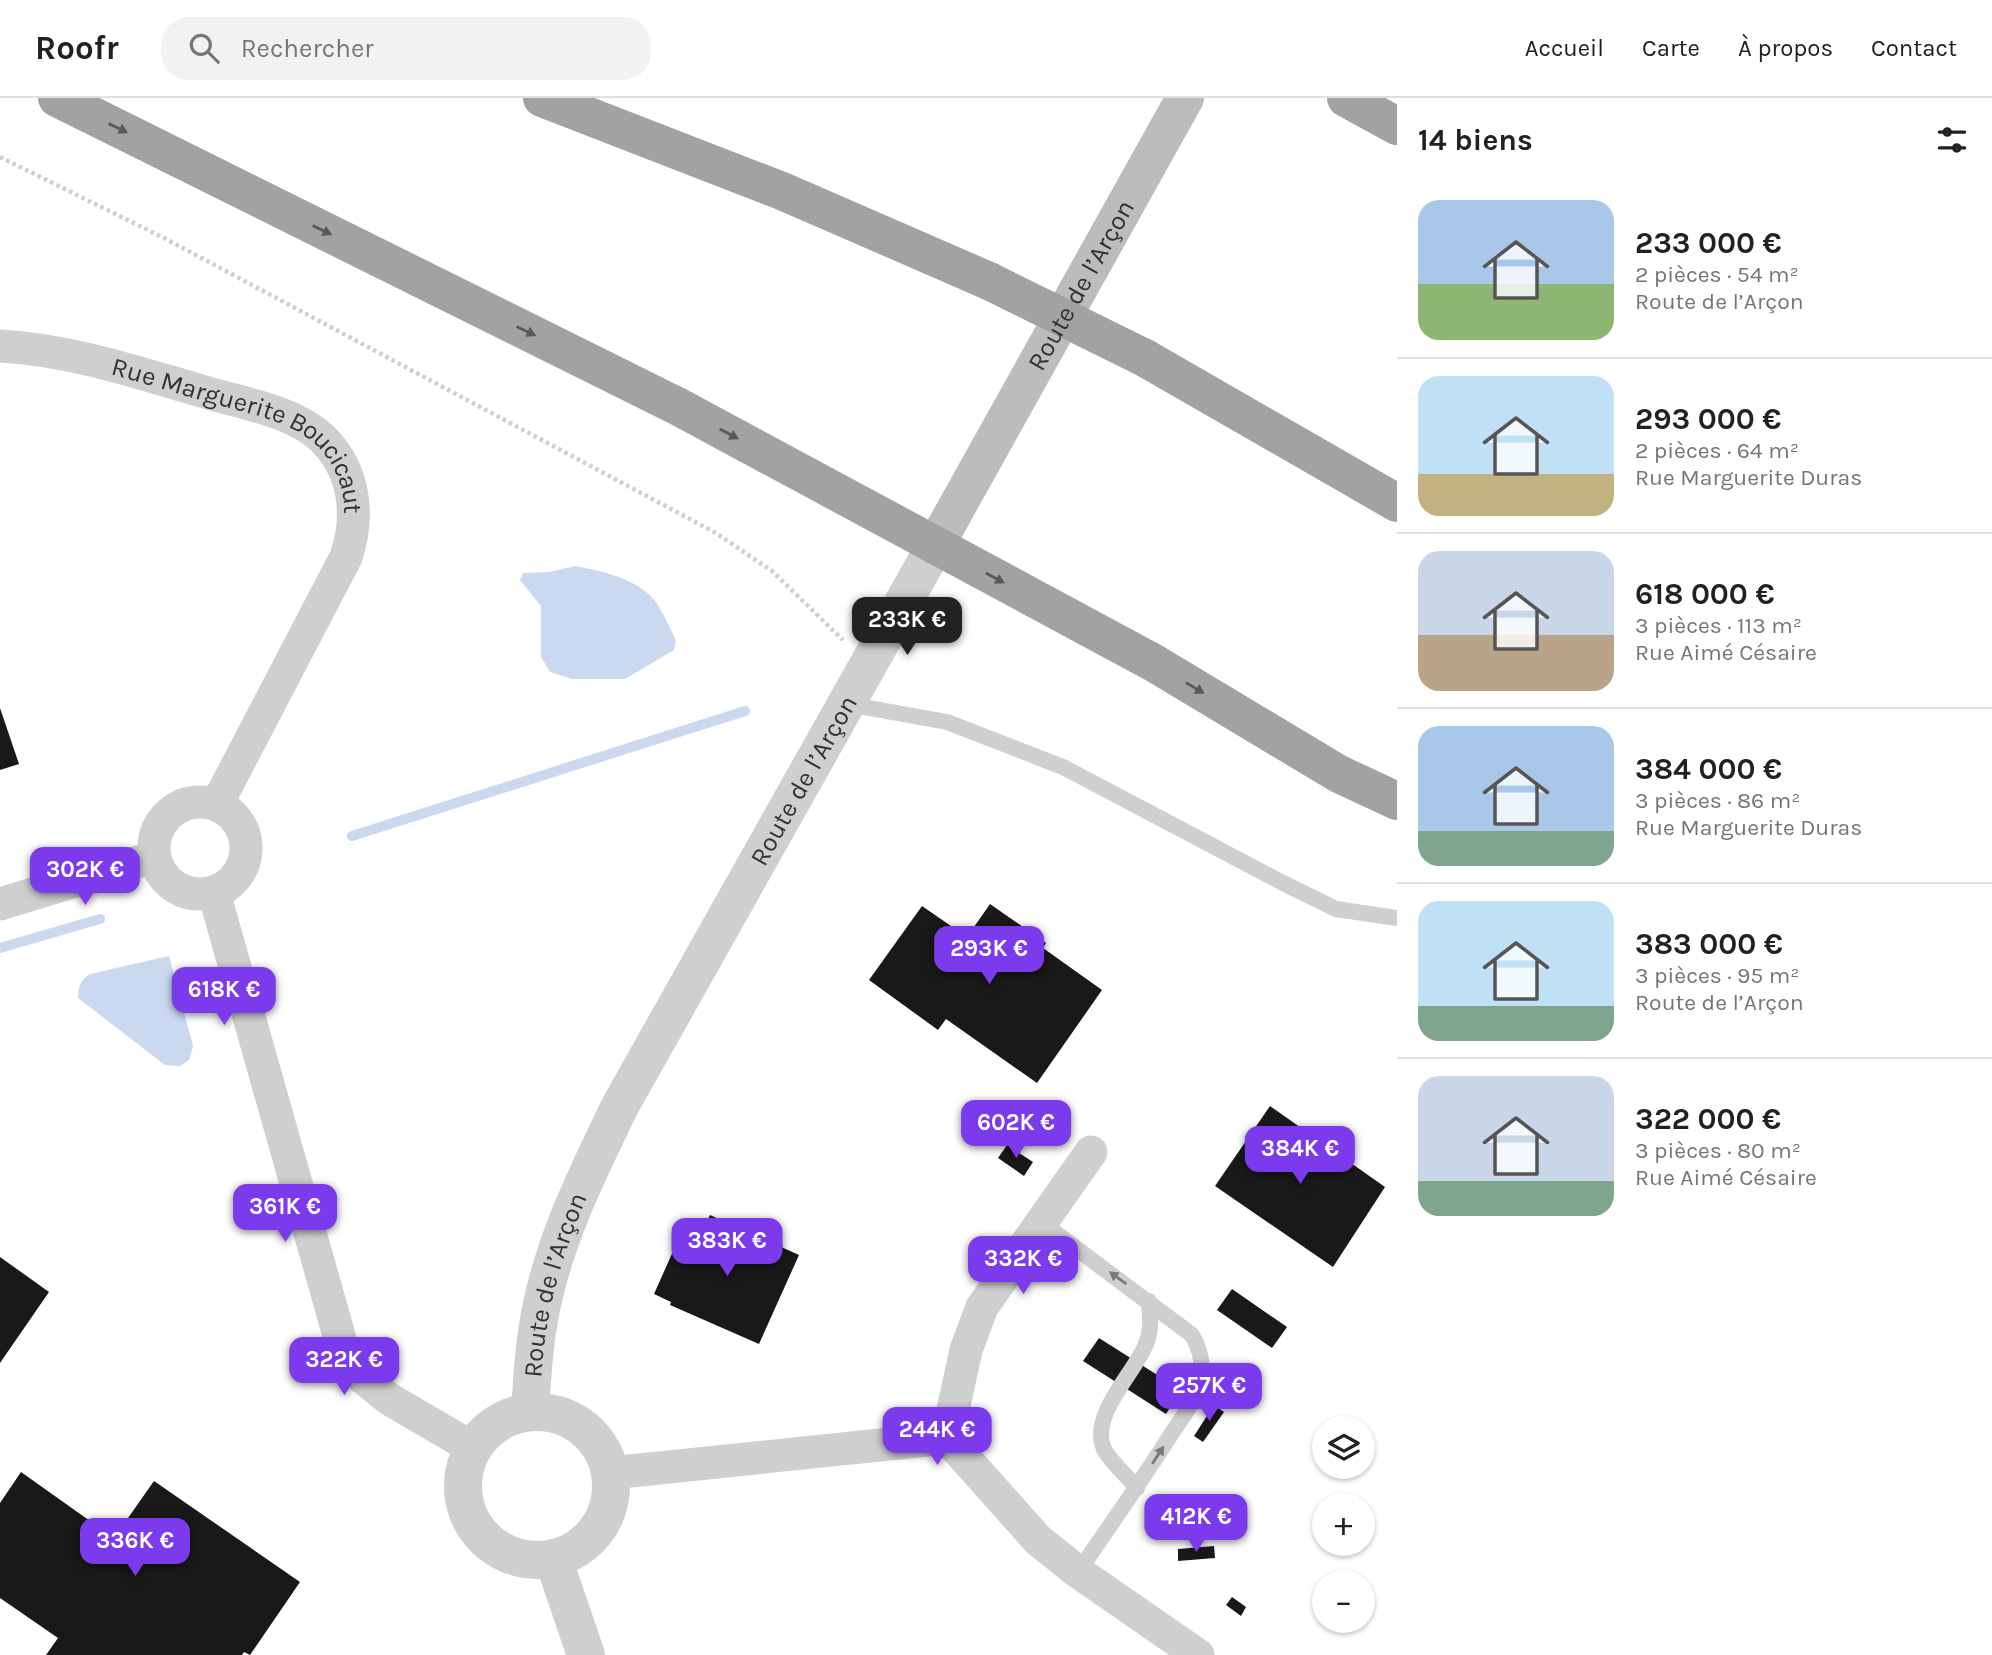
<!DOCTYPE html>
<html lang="fr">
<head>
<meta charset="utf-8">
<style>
  :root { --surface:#fff; --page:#f2f2f2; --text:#202124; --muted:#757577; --line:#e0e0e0; --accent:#7c3aed }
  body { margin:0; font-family:Karla,sans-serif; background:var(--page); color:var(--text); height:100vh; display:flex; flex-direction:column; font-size:26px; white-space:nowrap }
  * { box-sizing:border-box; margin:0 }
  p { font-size:23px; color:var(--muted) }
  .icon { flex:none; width:38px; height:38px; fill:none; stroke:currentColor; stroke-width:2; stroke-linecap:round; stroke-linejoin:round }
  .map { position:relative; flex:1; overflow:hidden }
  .panel { display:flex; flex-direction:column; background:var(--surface); width:595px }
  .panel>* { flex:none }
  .controls { position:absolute; left:1312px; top:1318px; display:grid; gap:14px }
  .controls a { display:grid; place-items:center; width:63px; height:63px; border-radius:50%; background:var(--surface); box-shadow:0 2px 5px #0004; font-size:35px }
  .price { position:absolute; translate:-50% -60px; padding:0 16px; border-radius:14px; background:var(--accent); color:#fff; font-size:23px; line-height:46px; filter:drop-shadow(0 2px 4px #0008) }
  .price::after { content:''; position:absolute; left:50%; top:42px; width:21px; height:16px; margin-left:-10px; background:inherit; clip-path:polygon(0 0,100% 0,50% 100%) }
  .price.current { background:#222; color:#fff }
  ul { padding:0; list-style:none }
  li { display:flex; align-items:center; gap:21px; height:175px; padding:0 21px }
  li+li { border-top:2px solid var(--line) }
  li span { display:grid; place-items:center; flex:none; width:196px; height:140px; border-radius:21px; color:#555 }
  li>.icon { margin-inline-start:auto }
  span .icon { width:84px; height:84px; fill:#fffc; stroke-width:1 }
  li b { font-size:30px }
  h2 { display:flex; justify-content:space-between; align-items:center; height:84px; padding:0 21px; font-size:30px }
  header { display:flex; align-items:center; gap:42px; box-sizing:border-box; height:98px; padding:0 35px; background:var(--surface); border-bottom:2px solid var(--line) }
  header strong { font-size:33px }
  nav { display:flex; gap:38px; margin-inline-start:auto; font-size:24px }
  .search { width:490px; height:63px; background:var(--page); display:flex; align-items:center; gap:18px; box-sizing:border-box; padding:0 24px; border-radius:28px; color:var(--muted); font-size:26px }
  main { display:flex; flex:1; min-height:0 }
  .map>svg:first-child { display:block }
  .water { fill:#cbd9f0 }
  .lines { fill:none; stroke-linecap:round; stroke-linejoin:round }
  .stream { stroke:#cbd9f0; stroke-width:10 }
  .building { fill:#191919 }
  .path { stroke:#cfcfcf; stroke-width:4.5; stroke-dasharray:3.5 3.5; stroke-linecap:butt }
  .service { stroke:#cfcfcf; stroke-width:16 }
  .minor { stroke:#cfcfcf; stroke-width:33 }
  .tertiary { stroke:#cfcfcf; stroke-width:38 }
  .secondary { stroke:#bcbcbc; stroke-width:38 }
  .trunk { stroke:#a2a2a2; stroke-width:38 }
  .trunk-bridge { stroke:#a2a2a2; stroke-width:38 }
  .oneway { fill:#595959 }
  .oneway2 { fill:#797979 }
  .labels { text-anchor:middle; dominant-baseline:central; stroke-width:7; stroke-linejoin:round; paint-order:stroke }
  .street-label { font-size:26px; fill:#323232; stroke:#fff }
</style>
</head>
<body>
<header>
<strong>Roofr</strong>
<div class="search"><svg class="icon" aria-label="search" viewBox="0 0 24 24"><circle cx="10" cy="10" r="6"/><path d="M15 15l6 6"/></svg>Rechercher</div>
<nav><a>Accueil</a><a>Carte</a><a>À propos</a><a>Contact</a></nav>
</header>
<main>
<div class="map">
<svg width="1397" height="1557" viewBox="0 0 1397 1557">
  <rect width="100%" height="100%" fill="#fff"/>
  <g class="water">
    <path d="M575,468C601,473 637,480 655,503C663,514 669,529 676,542L674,552L625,581H572L550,574L541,559V508L520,482L523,475L549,474Z"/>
    <path d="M169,858L193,948L189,962L180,968L165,967L78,900C78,889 80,882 90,876Z"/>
  </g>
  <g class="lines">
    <g class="stream">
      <path d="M352,738L745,613"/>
      <path d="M0,850L100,821"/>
    </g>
  </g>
  <g class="building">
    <path d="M0,610L19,666L0,672Z"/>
    <path d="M990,806L1046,845L1043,850L1102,892L1037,985L946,921L938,932L869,882L922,808L967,839Z"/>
    <path d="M1270,1008L1385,1089L1333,1169L1215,1088Z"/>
    <path d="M1007,1047L1033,1064L1024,1078L998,1060Z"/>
    <path d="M710,1117L799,1157L759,1246L670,1207L671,1204L654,1196L683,1131L700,1139Z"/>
    <path d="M0,1159L49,1194L0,1265Z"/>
    <path d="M1232,1191L1287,1229L1272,1250L1217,1212Z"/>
    <path d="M1099,1240L1181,1292L1166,1316L1083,1263Z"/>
    <path d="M1214,1307L1224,1314L1203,1344L1194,1338Z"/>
    <path d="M21,1374L114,1440L154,1383L300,1484L250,1557L244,1554L242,1557H46L58,1540L0,1500V1405Z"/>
    <path d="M1214,1448L1215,1460L1178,1463V1451Z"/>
    <path d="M1232,1499L1246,1509L1241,1518L1226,1507Z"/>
  </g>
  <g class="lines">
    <path class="path" d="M0,59L166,141L716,435L772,473L843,542"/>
    <g class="service">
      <path d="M847,606L947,624L1063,669L1281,784L1336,811L1397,820"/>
      <path d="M1041,1124L1192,1237C1199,1249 1203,1264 1201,1278C1199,1299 1183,1318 1172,1335C1142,1382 1110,1428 1078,1474"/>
      <path d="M1137,1390C1127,1378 1113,1366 1105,1353C1087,1319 1135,1275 1146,1246C1152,1232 1150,1218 1149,1203"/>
    </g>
    <g class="minor">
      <path id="s1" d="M0,248C72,252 139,275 208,295C246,306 292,313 322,340C355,372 360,417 346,459L217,706"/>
      <circle cx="200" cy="750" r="46"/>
      <path d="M214,795L344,1255L362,1279L389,1301L473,1350"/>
      <path d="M0,806L154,759"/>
      <path d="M947,1340L966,1252L982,1209L1091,1054"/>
      <path d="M611,1375L947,1340L1038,1442L1078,1474L1198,1557"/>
    </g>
    <g class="tertiary">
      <circle cx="537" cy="1388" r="74"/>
      <path id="s2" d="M530,1314C532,1285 533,1256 538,1228C550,1150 586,1078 620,1008L935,448"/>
      <path d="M553,1460L586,1557"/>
    </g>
    <path class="secondary" id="s3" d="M935,448L1185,0"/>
    <g class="trunk">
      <path d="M57,0L679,309L1154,565L1339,676L1397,703"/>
      <path d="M542,0L782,93L989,183"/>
      <path d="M1346,0L1397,28"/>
      <path d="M1145,260L1397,405"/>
    </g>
    <path class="trunk-bridge" d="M989,183L1145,260"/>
  </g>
  <defs><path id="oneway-solid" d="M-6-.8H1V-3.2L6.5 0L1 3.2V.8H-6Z" transform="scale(1.75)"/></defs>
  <g class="oneway">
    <use href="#oneway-solid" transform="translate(118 30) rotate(26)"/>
    <use href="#oneway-solid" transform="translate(322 132) rotate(26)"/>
    <use href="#oneway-solid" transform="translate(526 233) rotate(26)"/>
    <use href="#oneway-solid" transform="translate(729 336) rotate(28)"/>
    <use href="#oneway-solid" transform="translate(995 480) rotate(28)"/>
    <use href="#oneway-solid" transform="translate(1195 590) rotate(31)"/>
  </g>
  <g class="oneway2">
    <use href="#oneway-solid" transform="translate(1118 1180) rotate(-144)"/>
    <use href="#oneway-solid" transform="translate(1158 1357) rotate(-57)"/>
  </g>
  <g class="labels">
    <g class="street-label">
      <text stroke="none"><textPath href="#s3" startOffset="299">Route de l’Arçon</textPath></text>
      <text stroke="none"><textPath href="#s1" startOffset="268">Rue Marguerite Boucicaut</textPath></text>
      <text stroke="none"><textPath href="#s2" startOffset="696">Route de l’Arçon</textPath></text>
      <text stroke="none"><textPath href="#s2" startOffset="130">Route de l’Arçon</textPath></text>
    </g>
  </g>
</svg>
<div class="controls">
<a><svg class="icon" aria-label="layers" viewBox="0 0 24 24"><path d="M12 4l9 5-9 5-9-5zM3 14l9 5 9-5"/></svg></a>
<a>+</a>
<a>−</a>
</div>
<b class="price current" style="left:907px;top:559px">233K €</b>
<b class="price" style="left:85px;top:809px">302K €</b>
<b class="price" style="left:989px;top:888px">293K €</b>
<b class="price" style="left:224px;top:929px">618K €</b>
<b class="price" style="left:1016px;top:1062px">602K €</b>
<b class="price" style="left:1300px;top:1088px">384K €</b>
<b class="price" style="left:285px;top:1146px">361K €</b>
<b class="price" style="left:727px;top:1180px">383K €</b>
<b class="price" style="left:1023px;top:1198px">332K €</b>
<b class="price" style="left:344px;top:1299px">322K €</b>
<b class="price" style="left:1209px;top:1325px">257K €</b>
<b class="price" style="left:937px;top:1369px">244K €</b>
<b class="price" style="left:1196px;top:1456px">412K €</b>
<b class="price" style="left:135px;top:1480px">336K €</b>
</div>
<section class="panel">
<h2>14 biens<svg class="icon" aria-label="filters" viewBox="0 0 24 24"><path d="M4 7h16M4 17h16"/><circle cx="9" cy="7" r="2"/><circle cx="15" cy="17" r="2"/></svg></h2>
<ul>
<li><span style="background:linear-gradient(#a9c7e8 60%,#8fb573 0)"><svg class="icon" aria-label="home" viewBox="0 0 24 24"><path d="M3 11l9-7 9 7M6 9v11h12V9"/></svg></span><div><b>233 000 €</b><p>2 pièces · 54 m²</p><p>Route de l’Arçon</p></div></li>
<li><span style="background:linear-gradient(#bfe0f5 70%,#c2b280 0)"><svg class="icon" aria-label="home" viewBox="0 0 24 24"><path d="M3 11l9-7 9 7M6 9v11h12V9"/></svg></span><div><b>293 000 €</b><p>2 pièces · 64 m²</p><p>Rue Marguerite Duras</p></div></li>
<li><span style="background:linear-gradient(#c9d6e8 60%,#b9a48a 0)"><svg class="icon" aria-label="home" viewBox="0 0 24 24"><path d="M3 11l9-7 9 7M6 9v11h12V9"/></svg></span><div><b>618 000 €</b><p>3 pièces · 113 m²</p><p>Rue Aimé Césaire</p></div></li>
<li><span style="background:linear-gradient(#a9c7e8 75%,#7fa58c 0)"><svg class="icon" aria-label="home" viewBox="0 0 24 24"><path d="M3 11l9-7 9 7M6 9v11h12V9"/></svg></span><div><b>384 000 €</b><p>3 pièces · 86 m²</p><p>Rue Marguerite Duras</p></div></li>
<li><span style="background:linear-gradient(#bfe0f5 75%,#7fa58c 0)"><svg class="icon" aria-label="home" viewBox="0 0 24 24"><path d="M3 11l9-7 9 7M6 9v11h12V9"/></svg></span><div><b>383 000 €</b><p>3 pièces · 95 m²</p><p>Route de l’Arçon</p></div></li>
<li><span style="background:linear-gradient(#c9d6e8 75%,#7fa58c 0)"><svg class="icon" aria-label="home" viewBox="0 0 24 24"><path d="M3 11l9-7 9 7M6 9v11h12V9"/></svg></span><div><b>322 000 €</b><p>3 pièces · 80 m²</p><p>Rue Aimé Césaire</p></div></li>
</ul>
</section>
</main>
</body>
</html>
